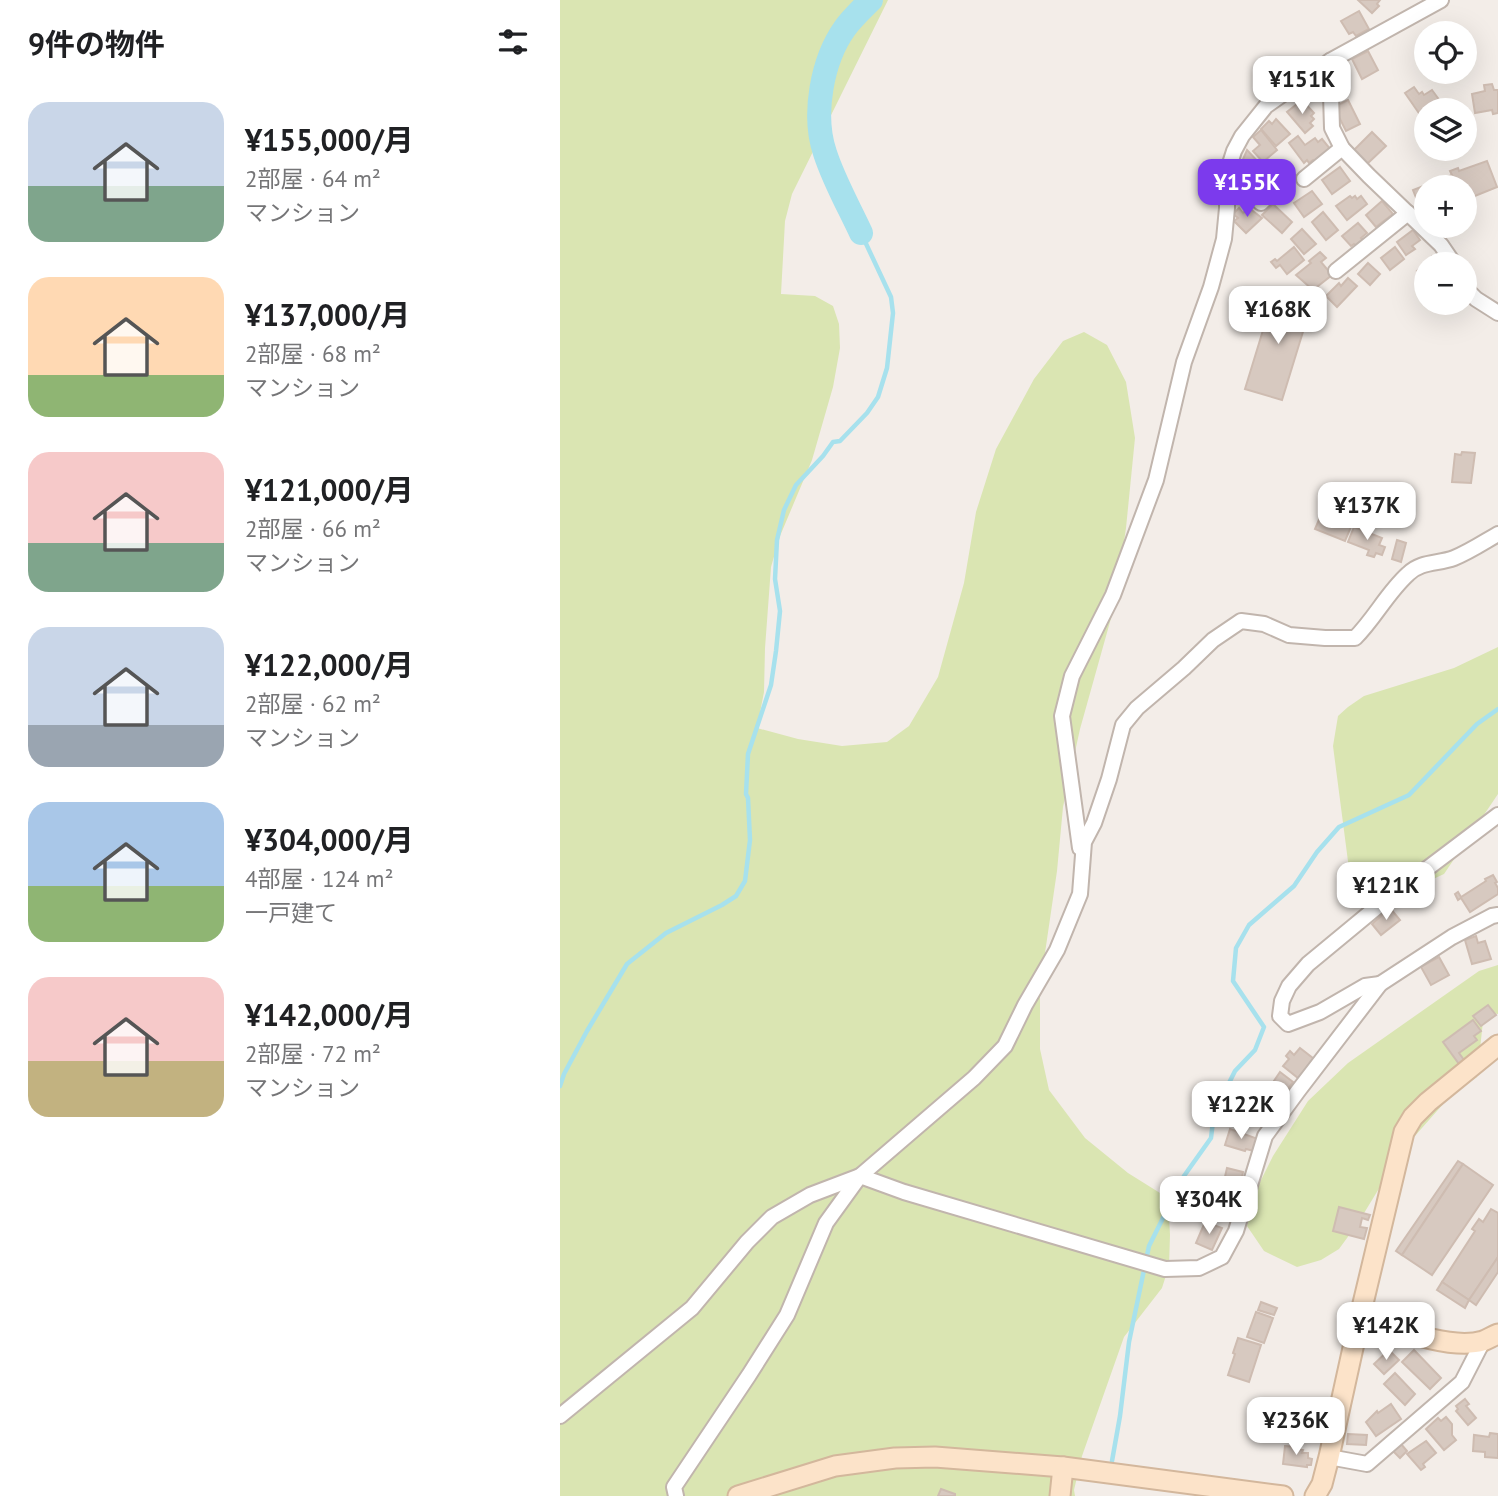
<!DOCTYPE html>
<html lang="ja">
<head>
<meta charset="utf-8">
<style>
  :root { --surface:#fff; --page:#f6f6f6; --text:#202124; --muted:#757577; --accent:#7c3aed }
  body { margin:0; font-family:"PT Sans","Noto Sans JP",sans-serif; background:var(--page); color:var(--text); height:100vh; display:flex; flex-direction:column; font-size:26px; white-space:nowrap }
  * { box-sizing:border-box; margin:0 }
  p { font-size:23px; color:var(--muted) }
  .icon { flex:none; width:38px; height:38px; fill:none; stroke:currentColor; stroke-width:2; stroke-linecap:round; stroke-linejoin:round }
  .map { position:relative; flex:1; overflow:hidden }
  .drawer { display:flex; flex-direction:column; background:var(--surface); width:560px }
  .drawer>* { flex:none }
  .buttons { position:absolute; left:854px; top:21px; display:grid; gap:14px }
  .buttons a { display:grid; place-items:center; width:63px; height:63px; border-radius:50%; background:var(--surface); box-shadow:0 7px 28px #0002; font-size:35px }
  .price { position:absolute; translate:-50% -60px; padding:0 16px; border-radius:14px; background:#fff; color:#222; font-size:23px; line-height:46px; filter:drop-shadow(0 2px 4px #0008) }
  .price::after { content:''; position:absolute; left:50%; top:42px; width:21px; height:16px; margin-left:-10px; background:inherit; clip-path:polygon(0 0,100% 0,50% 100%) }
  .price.on { background:var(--accent); color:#fff }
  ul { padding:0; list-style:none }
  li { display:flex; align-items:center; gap:21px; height:175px; padding:0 28px }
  li span { display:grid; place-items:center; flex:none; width:196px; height:140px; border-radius:21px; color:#555 }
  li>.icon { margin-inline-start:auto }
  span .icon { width:84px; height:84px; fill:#fffc; stroke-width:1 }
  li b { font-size:30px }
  h2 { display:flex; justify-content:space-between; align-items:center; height:84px; padding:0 28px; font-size:30px }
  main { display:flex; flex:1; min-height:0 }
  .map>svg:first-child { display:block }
  .green { fill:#dae5b2 }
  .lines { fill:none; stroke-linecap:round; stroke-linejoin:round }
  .stream { stroke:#a7e1ed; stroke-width:4.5 }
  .river { stroke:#a7e1ed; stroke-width:24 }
  .building { fill:#d7c9c0; stroke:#cebcb1; stroke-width:2 }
  .street-casing { stroke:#c1b5ad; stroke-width:18 }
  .secondary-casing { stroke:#d3b79c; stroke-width:23 }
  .street { stroke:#fff; stroke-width:14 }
  .secondary { stroke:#fce3c9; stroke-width:19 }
</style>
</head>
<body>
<main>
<section class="drawer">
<h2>9件の物件<svg class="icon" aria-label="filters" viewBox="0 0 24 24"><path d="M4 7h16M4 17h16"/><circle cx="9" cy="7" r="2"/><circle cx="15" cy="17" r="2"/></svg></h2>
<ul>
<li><span style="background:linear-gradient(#c9d6e8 60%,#7fa58c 0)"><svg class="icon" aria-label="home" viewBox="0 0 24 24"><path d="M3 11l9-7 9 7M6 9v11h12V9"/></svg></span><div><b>¥155,000/月</b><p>2部屋 · 64 m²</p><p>マンション</p></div></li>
<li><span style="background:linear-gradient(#ffd9b3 70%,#8fb573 0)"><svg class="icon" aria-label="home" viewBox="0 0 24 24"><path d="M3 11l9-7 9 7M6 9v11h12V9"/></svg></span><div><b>¥137,000/月</b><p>2部屋 · 68 m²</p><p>マンション</p></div></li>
<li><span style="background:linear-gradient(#f6c9c9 65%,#7fa58c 0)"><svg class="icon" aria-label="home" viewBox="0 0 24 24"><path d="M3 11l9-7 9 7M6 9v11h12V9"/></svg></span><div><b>¥121,000/月</b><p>2部屋 · 66 m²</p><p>マンション</p></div></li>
<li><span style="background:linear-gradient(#c9d6e8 70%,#9aa5b1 0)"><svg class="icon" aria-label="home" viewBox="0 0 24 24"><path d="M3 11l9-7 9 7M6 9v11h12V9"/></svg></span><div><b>¥122,000/月</b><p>2部屋 · 62 m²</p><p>マンション</p></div></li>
<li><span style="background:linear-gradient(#a9c7e8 60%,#8fb573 0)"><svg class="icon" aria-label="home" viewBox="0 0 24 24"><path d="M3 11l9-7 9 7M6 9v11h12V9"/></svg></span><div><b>¥304,000/月</b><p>4部屋 · 124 m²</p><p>一戸建て</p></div></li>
<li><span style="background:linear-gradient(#f6c9c9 60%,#c2b280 0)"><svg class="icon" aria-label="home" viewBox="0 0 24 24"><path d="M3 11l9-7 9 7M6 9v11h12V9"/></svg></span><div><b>¥142,000/月</b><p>2部屋 · 72 m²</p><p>マンション</p></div></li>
</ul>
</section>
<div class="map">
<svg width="938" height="1496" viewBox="0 0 938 1496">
  <rect width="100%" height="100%" fill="#f3ede8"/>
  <g class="green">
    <path d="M0,0H328L232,194L225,221L221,294L255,296L273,306L279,324L280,348L273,387L252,460L220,536L211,567L205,648L204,692L197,728L238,739L282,746L327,742L349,726L378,677L404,583L416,512L436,449L474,379L503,341L524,332L547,345L566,382L575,438L566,528L555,604L520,729L503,807L497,871L480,987V1049L489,1090L525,1138L568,1173L608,1198L610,1235L609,1266L602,1288L564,1337L522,1456L514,1490L515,1496H0Z"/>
    <path d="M938,647V794L884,874L858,886L830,888L800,885L789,869L773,746L778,716L788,707L804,696L894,668Z"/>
    <path d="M938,965V1014L924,1012L917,1077L892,1094L854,1137L826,1177L798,1223L779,1249L761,1260L737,1267L704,1251L687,1226L697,1188L713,1156L748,1101L788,1063L919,971Z"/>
  </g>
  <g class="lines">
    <g class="stream">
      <path d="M0,1086L4,1074L27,1031L67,964L106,933L162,905L176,896L185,881L190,840L188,798L186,794L188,754L211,685L216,651L220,611L215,579L217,540L224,510L236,485L263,456L273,442L280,441L307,413L318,397L327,368L333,313L331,297L301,233"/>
      <path d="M552,1461L560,1416L569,1342L589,1246L624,1176L651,1138L654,1113L675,1071L695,1050L704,1027L673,981L676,948L689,925L734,886L757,852L779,827L849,795L917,724L938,709"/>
    </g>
    <path class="river" d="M301,233C289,207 274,181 265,153C252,115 262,60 285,28C292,18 302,9 311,0"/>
  </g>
  <g class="building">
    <path d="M798,0H820L817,4L819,6L812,13Z"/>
    <path d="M799,11L809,29L796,36L793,32L789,34L781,21Z"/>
    <path d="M808,51L818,70L802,79L792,59Z"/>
    <path d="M932,84L934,90H938V113L933,114L932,110L915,113L912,94L925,91L924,85Z"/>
    <path d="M854,87L859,94L862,92L864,95L872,90L883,105L876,110H866V119L865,117L863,119L845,93Z"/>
    <path d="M742,100L754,113L751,116L754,119L750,123L753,126L745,133L727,112Z"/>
    <path d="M788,100L800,124L786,131L774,107Z"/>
    <path d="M716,119L730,134L716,146L701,129L709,121L712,124Z"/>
    <path d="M701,130L717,150L703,162L693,151L700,145L693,137Z"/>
    <path d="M812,132L826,146L807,164L794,150Z"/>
    <path d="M738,136L745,145L755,138L758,142L762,139L771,150L755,162L753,160L749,163L747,160L744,163L729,143Z"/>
    <path d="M687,150L701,165L696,170L693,166L691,168L681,164Z"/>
    <path d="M927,161L937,187L905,200V187H866V214L863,215L853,190L892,175L890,171L898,168L899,171Z"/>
    <path d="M725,162L737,177L723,187L712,172Z"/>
    <path d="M780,167L790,181L772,194L762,180Z"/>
    <path d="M696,172L699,175L703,173L712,183L699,195L686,180Z"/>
    <path d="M752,191L762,204L744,217L734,203Z"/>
    <path d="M790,196L792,198L795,196L797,199L801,196L807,204L787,220L776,206Z"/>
    <path d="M822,201L833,214L816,227L806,215Z"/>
    <path d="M713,204L732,222L722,233L702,215Z"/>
    <path d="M679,208L683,213L689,208L702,218L686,233L674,221L678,218L673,214Z"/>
    <path d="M763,212L778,230L766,240L752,222Z"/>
    <path d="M798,223L807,233L801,238L803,240L797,246L794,244L791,246L782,236Z"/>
    <path d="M742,229L756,244L744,254L731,239Z"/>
    <path d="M853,230L860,240L852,246L855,249L846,255L837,242Z"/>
    <path d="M734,247L744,260L727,274L720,265L716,268L711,262L715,259L717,261Z"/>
    <path d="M835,247L844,259L830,270L821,258Z"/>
    <path d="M760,252L766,258L761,262L772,275L753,290L736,275L751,263L749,261Z"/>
    <path d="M872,256L876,259L878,257L883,262L881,264H866V279L857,271Z"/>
    <path d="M808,263L820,274L810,285L798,274Z"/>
    <path d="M788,278L797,286L777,307L766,296L779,283L781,286Z"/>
    <path d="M715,291L740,298L737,305L750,309L722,400L685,389Z"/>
    <path d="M902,452L915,453L911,483L892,482L895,454L901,455Z"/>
    <path d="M764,508L778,513L779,510L787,513L785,519L793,522L785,541L755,529Z"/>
    <path d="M794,527L822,538L819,545L825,547L822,555L816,553L814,557L807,555L809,550L788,542Z"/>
    <path d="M837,540L846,543L841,562L832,559Z"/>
    <path d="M933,875L937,882L935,883L938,888V894L910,912L901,898L898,900L895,894L898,892L901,897L926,881L925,879Z"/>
    <path d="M830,908L840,920L821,935L812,924Z"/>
    <path d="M916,936L918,943L925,941L931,959L912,964L905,940Z"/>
    <path d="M879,957L889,975L871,985L861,967Z"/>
    <path d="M928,1005L936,1015L921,1026L913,1016Z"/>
    <path d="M913,1020L921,1031L914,1036L917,1040L899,1053L904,1060L899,1064L883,1042Z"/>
    <path d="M740,1048L754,1059L738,1078L723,1066L729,1059L726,1056L730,1051L734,1055Z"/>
    <path d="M720,1072L733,1082L717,1103L705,1094Z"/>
    <path d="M690,1104L704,1109L699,1124L679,1117L682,1108L688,1110Z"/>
    <path d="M670,1129L698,1139L694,1151L686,1149L685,1151L665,1145Z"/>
    <path d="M898,1161L903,1164L842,1255L836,1251Z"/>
    <path d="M903,1164L933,1185L872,1275L842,1255Z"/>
    <path d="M667,1168L683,1172L681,1182L676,1180L675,1184L664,1181Z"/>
    <path d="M656,1190L667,1194V1192L675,1195L670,1211L651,1204Z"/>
    <path d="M779,1207L810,1215L808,1220L802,1218L800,1227L807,1228L804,1239L773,1231Z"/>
    <path d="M931,1209L938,1213V1257L909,1300L882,1282L915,1231L912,1229L919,1219L923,1222Z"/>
    <path d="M645,1222L662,1228L652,1250L636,1243Z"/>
    <path d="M938,1257V1272L916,1305L909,1300Z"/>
    <path d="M882,1282L909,1300L905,1308L877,1290Z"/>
    <path d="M701,1302L717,1308L714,1315L698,1310Z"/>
    <path d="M696,1312L713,1318L704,1343L687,1337Z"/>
    <path d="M678,1338L701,1345L689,1382L668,1375L675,1354L673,1353Z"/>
    <path d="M829,1350L839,1360L824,1374L814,1364Z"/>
    <path d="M854,1350L881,1378L870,1389L842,1362Z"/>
    <path d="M835,1373L855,1394L845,1405L824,1384Z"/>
    <path d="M905,1399L909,1404L906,1406L916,1418L908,1425L896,1411L898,1409L896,1406Z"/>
    <path d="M831,1404L841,1419L816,1436L806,1422L817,1411L818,1413Z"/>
    <path d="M886,1417L892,1424V1435L896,1440L884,1450L866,1429L878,1418L881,1421Z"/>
    <path d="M930,1433L938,1434V1458L925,1457V1452L913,1451L914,1435L929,1437Z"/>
    <path d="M788,1434L807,1435L806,1445L787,1444Z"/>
    <path d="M866,1441L876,1453L863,1464L865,1467L861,1470L847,1454Z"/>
    <path d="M841,1444L847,1451L840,1458L833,1451Z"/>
    <path d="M725,1446L736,1447V1449L743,1450L742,1453H748V1458L752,1459L751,1465H747V1467L723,1464Z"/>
    <path d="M381,1489L395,1494V1496H378Z"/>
  </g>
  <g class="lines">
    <g class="street-casing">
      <g id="street">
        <path d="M770,61L772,128L782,148L809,176L881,245L894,264"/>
        <path d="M667,173L701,203L710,194"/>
        <path d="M744,179L782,148"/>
        <path d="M776,271L848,213"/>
        <path d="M905,288L916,299L938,313"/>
        <path d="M520,848L502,716L512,676L553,595L596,480L624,362L651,287L664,239L667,208V173L674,151L682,136L706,106L770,61L881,0"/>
        <path d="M820,984L805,986L760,1012L728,1024L720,1016L722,1001L729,986L748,964L823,902L938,815"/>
        <path d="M0,1416L132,1308L187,1242L212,1217L250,1195L300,1176L344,1192L605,1269L639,1268L662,1257L676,1231L705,1136L738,1091L820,984L892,937L932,916L938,915"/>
        <path d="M769,1457L807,1464L902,1382L923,1341"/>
        <path d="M116,1496L114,1487L189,1375L227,1315L266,1223L300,1176L414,1078L445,1046L465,1005L497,950L520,894L524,842L534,823L549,779L563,725L577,708L624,668L653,640L681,621L704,624L729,635L765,638H795C815,618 827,593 848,574C861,561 878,564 894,558C909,552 924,542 938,534"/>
      </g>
    </g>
    <g class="secondary-casing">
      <g id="secondary">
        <path d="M800,1316C833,1327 889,1351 923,1341C928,1339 933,1336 938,1334"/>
        <path d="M178,1496L275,1466L335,1458L375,1457L503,1467L723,1496"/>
        <path d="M500,1496L503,1467"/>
        <path d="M755,1496L762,1484L769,1457L800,1316L844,1132L853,1117L868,1102L938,1045"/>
      </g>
    </g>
    <use href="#street" class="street"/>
    <use href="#secondary" class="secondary"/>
  </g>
</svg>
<div class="buttons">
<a><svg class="icon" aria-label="locate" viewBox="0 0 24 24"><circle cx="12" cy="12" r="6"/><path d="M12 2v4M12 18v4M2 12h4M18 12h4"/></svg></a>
<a><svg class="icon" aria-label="layers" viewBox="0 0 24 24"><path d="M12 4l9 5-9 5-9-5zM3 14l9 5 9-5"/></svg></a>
<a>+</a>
<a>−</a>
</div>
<b class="price" style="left:742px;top:116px">¥151K</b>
<b class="price on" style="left:687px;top:219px">¥155K</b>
<b class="price" style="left:718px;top:346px">¥168K</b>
<b class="price" style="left:807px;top:542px">¥137K</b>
<b class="price" style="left:826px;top:922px">¥121K</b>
<b class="price" style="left:681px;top:1141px">¥122K</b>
<b class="price" style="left:649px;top:1236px">¥304K</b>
<b class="price" style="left:826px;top:1362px">¥142K</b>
<b class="price" style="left:736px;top:1457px">¥236K</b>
</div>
</main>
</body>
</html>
